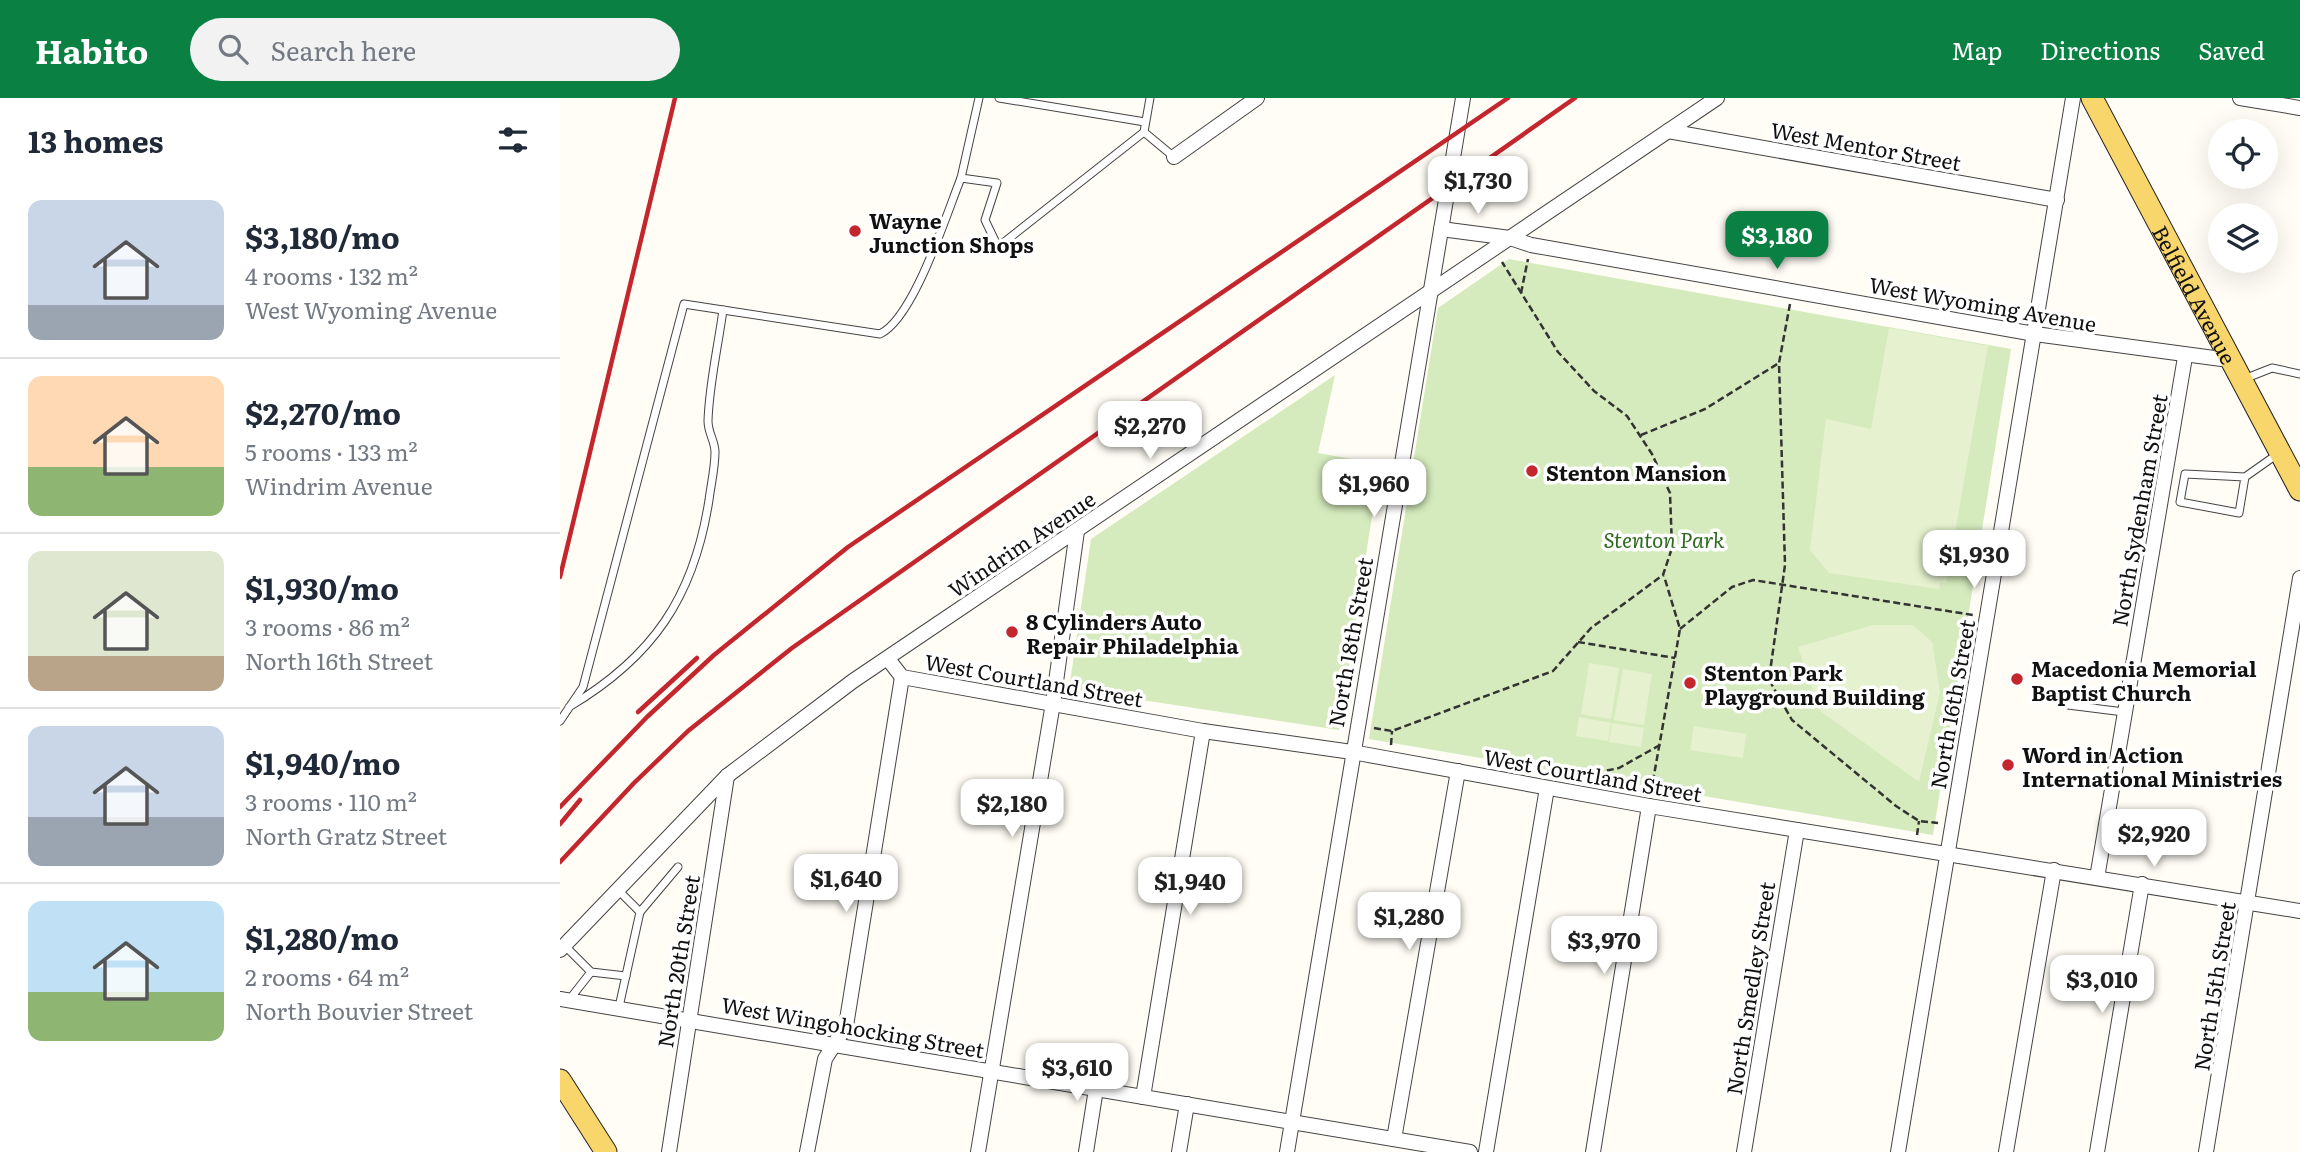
<!DOCTYPE html>
<html lang="en">
<head>
<meta charset="utf-8">
<style>
  :root { --surface:#fff; --page:#f2f2f3; --text:#1f2937; --muted:#747a83; --line:#e0e1e3; --accent:#0b8043 }
  body { margin:0; font-family:Literata,serif; background:var(--page); color:var(--text); height:100vh; display:flex; flex-direction:column; font-size:26px; white-space:nowrap }
  * { box-sizing:border-box; margin:0 }
  p { font-size:23px; color:var(--muted) }
  .icon { flex:none; width:38px; height:38px; fill:none; stroke:currentColor; stroke-width:2; stroke-linecap:round; stroke-linejoin:round }
  .map { position:relative; flex:1; overflow:hidden }
  .drawer { display:flex; flex-direction:column; background:var(--surface); width:560px }
  .drawer>* { flex:none }
  .tools { position:absolute; left:1648px; top:21px; display:grid; gap:14px }
  .tools a { display:grid; place-items:center; width:70px; height:70px; border-radius:50%; background:var(--surface); box-shadow:0 7px 28px #0002; font-size:35px }
  .price { position:absolute; translate:-50% -60px; padding:0 16px; border-radius:14px; background:#fff; color:#222; font-size:23px; line-height:46px; filter:drop-shadow(0 2px 4px #0008) }
  .price::after { content:''; position:absolute; left:50%; top:42px; width:21px; height:16px; margin-left:-10px; background:inherit; clip-path:polygon(0 0,100% 0,50% 100%) }
  .price.selected { background:var(--accent); color:#fff }
  ul { padding:0; list-style:none }
  li { display:flex; align-items:center; gap:21px; height:175px; padding:0 28px }
  li+li { border-top:2px solid var(--line) }
  li span { display:grid; place-items:center; flex:none; width:196px; height:140px; border-radius:14px; color:#555 }
  li>.icon { margin-inline-start:auto }
  span .icon { width:84px; height:84px; fill:#fffc; stroke-width:1 }
  li b { font-size:30px }
  h2 { display:flex; justify-content:space-between; align-items:center; height:84px; padding:0 28px; font-size:30px }
  header { display:flex; align-items:center; gap:42px; box-sizing:border-box; height:98px; padding:0 35px; background:var(--accent); color:#fff }
  header strong { font-size:33px }
  nav { display:flex; gap:38px; margin-inline-start:auto; font-size:24px }
  .search { width:490px; height:63px; background:var(--page); display:flex; align-items:center; gap:18px; box-sizing:border-box; padding:0 24px; border-radius:38px; color:var(--muted); font-size:26px }
  main { display:flex; flex:1; min-height:0 }
  .map>svg:first-child { display:block }
  .green { fill:#d5ebbd }
  .pitch { fill:#e6f2cf }
  .lines { fill:none; stroke-linecap:round; stroke-linejoin:round }
  .service-casing { stroke:#444; stroke-width:9 }
  .minor-casing { stroke:#444; stroke-width:16 }
  .primary-casing { stroke:#222; stroke-width:23 }
  .path { stroke:#333; stroke-width:2.5; stroke-dasharray:7 3.5; stroke-linecap:butt }
  .service { stroke:#fff; stroke-width:7 }
  .minor { stroke:#fff; stroke-width:14 }
  .primary { stroke:#f9d66b; stroke-width:21 }
  .rail { stroke:#c4262e; stroke-width:4.5 }
  .poi-dot { fill:#c4262e; stroke:#fff; stroke-width:2.5 }
  .labels { text-anchor:middle; dominant-baseline:central; stroke-width:7; stroke-linejoin:round; paint-order:stroke }
  .street-label { font-size:21px; fill:#111; stroke:#fff }
  .poi-label { font-size:21px; font-weight:bold; fill:#111; stroke:#fff; text-anchor:start }
  .park-label { font-size:21px; font-style:italic; fill:#2f6b1f; stroke:#fff }
</style>
</head>
<body>
<header>
<strong>Habito</strong>
<div class="search"><svg class="icon" aria-label="search" viewBox="0 0 24 24"><circle cx="10" cy="10" r="6"/><path d="M15 15l6 6"/></svg>Search here</div>
<nav><a>Map</a><a>Directions</a><a>Saved</a></nav>
</header>
<main>
<section class="drawer">
<h2>13 homes<svg class="icon" aria-label="filters" viewBox="0 0 24 24"><path d="M4 7h16M4 17h16"/><circle cx="9" cy="7" r="2"/><circle cx="15" cy="17" r="2"/></svg></h2>
<ul>
<li><span style="background:linear-gradient(#c9d6e8 75%,#9aa5b1 0)"><svg class="icon" aria-label="home" viewBox="0 0 24 24"><path d="M3 11l9-7 9 7M6 9v11h12V9"/></svg></span><div><b>$3,180/mo</b><p>4 rooms · 132 m²</p><p>West Wyoming Avenue</p></div></li>
<li><span style="background:linear-gradient(#ffd9b3 65%,#8fb573 0)"><svg class="icon" aria-label="home" viewBox="0 0 24 24"><path d="M3 11l9-7 9 7M6 9v11h12V9"/></svg></span><div><b>$2,270/mo</b><p>5 rooms · 133 m²</p><p>Windrim Avenue</p></div></li>
<li><span style="background:linear-gradient(#dfe7d0 75%,#b9a48a 0)"><svg class="icon" aria-label="home" viewBox="0 0 24 24"><path d="M3 11l9-7 9 7M6 9v11h12V9"/></svg></span><div><b>$1,930/mo</b><p>3 rooms · 86 m²</p><p>North 16th Street</p></div></li>
<li><span style="background:linear-gradient(#c9d6e8 65%,#9aa5b1 0)"><svg class="icon" aria-label="home" viewBox="0 0 24 24"><path d="M3 11l9-7 9 7M6 9v11h12V9"/></svg></span><div><b>$1,940/mo</b><p>3 rooms · 110 m²</p><p>North Gratz Street</p></div></li>
<li><span style="background:linear-gradient(#bfe0f5 65%,#8fb573 0)"><svg class="icon" aria-label="home" viewBox="0 0 24 24"><path d="M3 11l9-7 9 7M6 9v11h12V9"/></svg></span><div><b>$1,280/mo</b><p>2 rooms · 64 m²</p><p>North Bouvier Street</p></div></li>
</ul>
</section>
<div class="map">
<svg width="1740" height="1054" viewBox="0 0 1740 1054">
  <rect width="100%" height="100%" fill="#fffdf5"/>
  <g class="green">
    <path d="M949,161L1451,251L1373,737L809,641L878,210Z"/>
    <path d="M775,277L758,355L820,366L779,632L509,591L531,441Z"/>
  </g>
  <g class="pitch">
    <path d="M1329,230L1428,248L1386,485L1380,484L1379,491L1269,475L1250,452L1266,321L1311,331Z"/>
    <path d="M1313,527H1353L1372,544L1380,594L1359,684L1260,613L1238,549Z"/>
    <path d="M1029,565L1059,570L1051,621L1021,616Z"/>
    <path d="M1063,571L1092,576L1084,627L1054,622Z"/>
    <path d="M1019,619L1051,625L1048,643L1016,638Z"/>
    <path d="M1052,625L1084,630L1081,649L1049,644Z"/>
    <path d="M1134,628L1186,636L1183,660L1130,652Z"/>
  </g>
  <g class="lines">
    <g class="service-casing">
      <g id="service">
        <path d="M419,0L401,80L437,85L425,122L438,149L584,34"/>
        <path d="M439,0L585,24"/>
        <path d="M590,0L584,34L614,59"/>
        <path d="M163,212L320,236C354,220 386,117 401,80"/>
        <path d="M1684,281L1712,270L1740,276"/>
        <path d="M1685,379L1679,415L1620,404L1625,376L1685,379L1719,355"/>
        <path d="M1508,607L1564,614"/>
        <path d="M0,623L23,589L124,206L163,212C158,249 149,287 148,323C148,335 155,343 155,354C155,370 151,386 149,402C134,499 93,559 9,609"/>
        <path d="M57,791L80,814L59,909"/>
        <path d="M80,814L118,769"/>
        <path d="M5,848L31,874L66,878"/>
        <path d="M9,902L31,874"/>
      </g>
    </g>
    <g class="minor-casing">
      <g id="minor">
        <path d="M1680,0L1740,10"/>
        <path d="M1108,33L1497,102"/>
        <path d="M614,59L697,0"/>
        <path d="M881,131L950,140L971,147L1475,236L1669,262"/>
        <path d="M328,561L342,579L643,633L792,654L1089,708L1740,813"/>
        <path d="M1537,780L1625,259"/>
        <path d="M0,852L167,678L293,583L1157,0"/>
        <path d="M0,901L910,1054"/>
        <path d="M583,999L643,633"/>
        <path d="M834,1041L898,673"/>
        <path d="M109,1054L167,678"/>
        <path d="M247,1054L265,961L286,928L342,579"/>
        <path d="M418,1054L493,605L517,433"/>
        <path d="M526,1054L536,991"/>
        <path d="M619,1054L627,1006"/>
        <path d="M727,1054L903,0"/>
        <path d="M926,1054L987,690"/>
        <path d="M1033,1054L1089,708"/>
        <path d="M1184,1054L1237,732"/>
        <path d="M1338,1054L1513,0"/>
        <path d="M1446,1054L1494,772"/>
        <path d="M1537,1054L1582,786"/>
        <path d="M1646,1054L1740,480"/>
      </g>
    </g>
    <g class="primary-casing">
      <g id="primary">
        <path id="s1" d="M1532,0L1740,392"/>
        <path d="M0,982L46,1054"/>
      </g>
    </g>
    <g class="path">
      <path d="M961,195L968,161"/>
      <path d="M1230,206L1219,265L1225,467L1210,574L1212,587L1232,622L1336,708L1359,723L1378,725"/>
      <path d="M1081,337L1145,311L1219,265"/>
      <path d="M1120,531L1172,489L1193,482L1413,517"/>
      <path d="M1018,544L1115,560"/>
      <path d="M814,630L832,633L993,573L1031,530L1103,477L1112,450L1110,395L1092,356L1067,318L1034,293L998,254L942,164"/>
      <path d="M831,647L832,633"/>
      <path d="M1016,679L1059,670L1100,647"/>
      <path d="M1091,694L1120,531L1104,478"/>
      <path d="M1357,737L1359,723"/>
    </g>
    <use href="#service" class="service"/>
    <use href="#minor" class="minor"/>
    <use href="#primary" class="primary"/>
    <g class="rail">
      <path d="M0,479L115,0"/>
      <path d="M78,614L137,560"/>
      <path d="M0,709L87,619L154,557L288,449L948,0"/>
      <path d="M0,726L20,702"/>
      <path d="M0,764L74,685L128,633L232,550L1015,0"/>
    </g>
  </g>
  <g class="poi-dot">
    <circle cx="295" cy="133" r="7"/>
    <circle cx="972" cy="373" r="7"/>
    <circle cx="452" cy="534" r="7"/>
    <circle cx="1457" cy="581" r="7"/>
    <circle cx="1130" cy="585" r="7"/>
    <circle cx="1448" cy="667" r="7"/>
  </g>
  <g class="labels">
    <g class="street-label">
      <text transform="translate(1306 47) rotate(10)">West Mentor Street</text>
      <text stroke="none"><textPath href="#s1" startOffset="222">Belfield Avenue</textPath></text>
      <text transform="translate(1423 205) rotate(10)">West Wyoming Avenue</text>
      <text transform="translate(1578 412) rotate(-80)">North Sydenham Street</text>
      <text transform="translate(461 445) rotate(-34)">Windrim Avenue</text>
      <text transform="translate(789 544) rotate(-80)">North 18th Street</text>
      <text transform="translate(474 581) rotate(10)">West Courtland Street</text>
      <text transform="translate(1391 606) rotate(-80)">North 16th Street</text>
      <text transform="translate(1033 676) rotate(10)">West Courtland Street</text>
      <text transform="translate(117 863) rotate(-81)">North 20th Street</text>
      <text transform="translate(1653 888) rotate(-81)">North 15th Street</text>
      <text transform="translate(1189 890) rotate(-81)">North Smedley Street</text>
      <text transform="translate(293 928) rotate(10)">West Wingohocking Street</text>
    </g>
    <g class="poi-label">
      <text x="309" y="121">Wayne<tspan x="309" dy="24">Junction Shops</tspan></text>
      <text x="986" y="373">Stenton Mansion</text>
      <text x="466" y="522">8 Cylinders Auto<tspan x="466" dy="24">Repair Philadelphia</tspan></text>
      <text x="1471" y="569">Macedonia Memorial<tspan x="1471" dy="24">Baptist Church</tspan></text>
      <text x="1144" y="573">Stenton Park<tspan x="1144" dy="24">Playground Building</tspan></text>
      <text x="1462" y="655">Word in Action<tspan x="1462" dy="24">International Ministries</tspan></text>
    </g>
    <g class="park-label">
      <text x="1104" y="440">Stenton Park</text>
    </g>
  </g>
</svg>
<div class="tools">
<a><svg class="icon" aria-label="locate" viewBox="0 0 24 24"><circle cx="12" cy="12" r="6"/><path d="M12 2v4M12 18v4M2 12h4M18 12h4"/></svg></a>
<a><svg class="icon" aria-label="layers" viewBox="0 0 24 24"><path d="M12 4l9 5-9 5-9-5zM3 14l9 5 9-5"/></svg></a>
</div>
<b class="price" style="left:918px;top:118px">$1,730</b>
<b class="price selected" style="left:1217px;top:173px">$3,180</b>
<b class="price" style="left:590px;top:363px">$2,270</b>
<b class="price" style="left:814px;top:421px">$1,960</b>
<b class="price" style="left:1414px;top:492px">$1,930</b>
<b class="price" style="left:452px;top:741px">$2,180</b>
<b class="price" style="left:1594px;top:771px">$2,920</b>
<b class="price" style="left:286px;top:816px">$1,640</b>
<b class="price" style="left:630px;top:819px">$1,940</b>
<b class="price" style="left:849px;top:854px">$1,280</b>
<b class="price" style="left:1044px;top:878px">$3,970</b>
<b class="price" style="left:1542px;top:917px">$3,010</b>
<b class="price" style="left:517px;top:1005px">$3,610</b>
</div>
</main>
</body>
</html>
